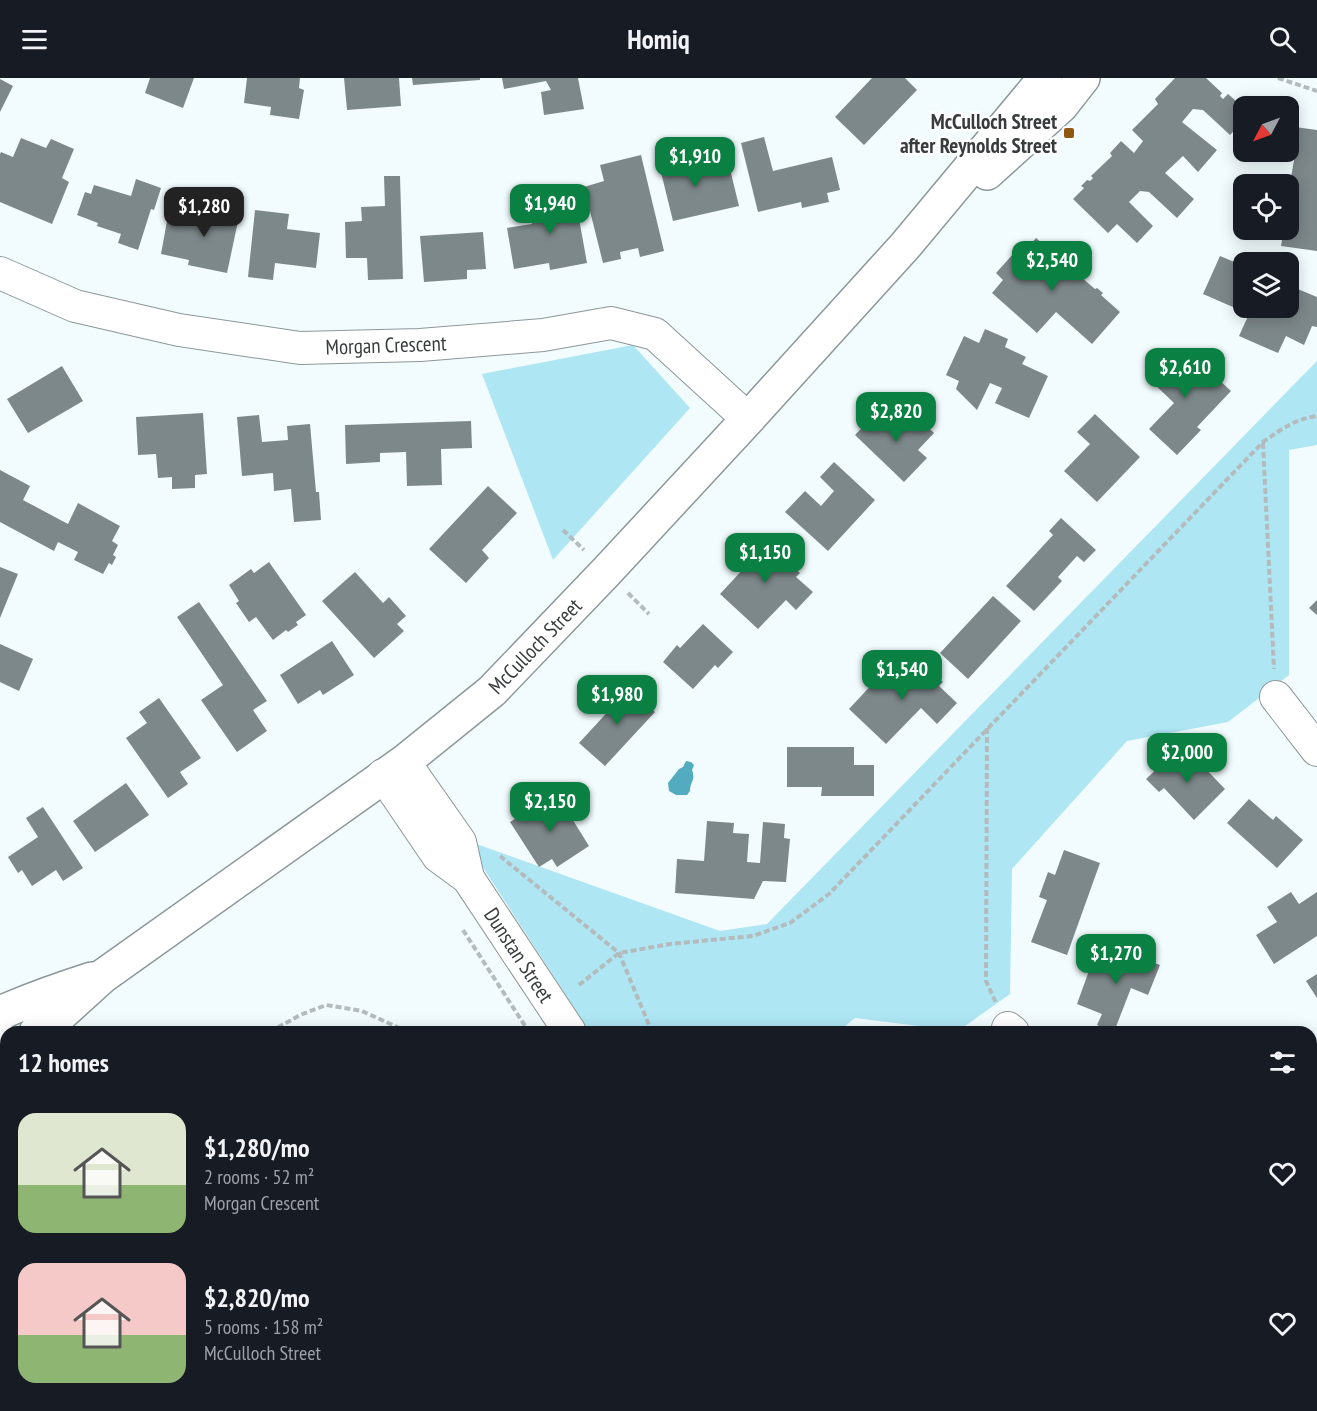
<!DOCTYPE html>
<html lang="en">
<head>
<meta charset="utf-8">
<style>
  :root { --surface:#171b24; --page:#242831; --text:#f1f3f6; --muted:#9ea1a6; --accent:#0b8043 }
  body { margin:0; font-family:"PT Sans Narrow",sans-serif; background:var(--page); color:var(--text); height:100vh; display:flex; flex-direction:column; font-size:22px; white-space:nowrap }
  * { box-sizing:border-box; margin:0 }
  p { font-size:20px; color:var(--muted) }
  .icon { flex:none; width:33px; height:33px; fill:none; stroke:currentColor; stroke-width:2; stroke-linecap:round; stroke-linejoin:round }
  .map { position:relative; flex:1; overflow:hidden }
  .panel { position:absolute; left:0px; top:948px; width:1317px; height:386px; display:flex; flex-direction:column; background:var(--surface); border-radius:18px 18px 0 0; box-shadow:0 3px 15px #0003 }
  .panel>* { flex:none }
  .needle { width:39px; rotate:229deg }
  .tools { position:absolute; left:1233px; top:18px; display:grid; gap:12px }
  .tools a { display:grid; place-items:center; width:66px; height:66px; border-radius:12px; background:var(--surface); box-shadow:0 3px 15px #0003; font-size:30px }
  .price { position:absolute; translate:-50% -51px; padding:0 14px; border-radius:12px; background:var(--accent); color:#fff; font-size:20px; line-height:39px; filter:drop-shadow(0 2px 3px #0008) }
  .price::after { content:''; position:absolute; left:50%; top:36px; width:18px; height:14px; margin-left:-9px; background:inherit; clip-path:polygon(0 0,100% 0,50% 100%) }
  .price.active { background:#222; color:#fff }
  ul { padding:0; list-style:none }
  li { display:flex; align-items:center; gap:18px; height:150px; padding:0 18px }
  li span { display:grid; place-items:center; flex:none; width:168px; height:120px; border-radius:18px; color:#555 }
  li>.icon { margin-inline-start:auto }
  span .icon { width:72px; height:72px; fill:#fffc; stroke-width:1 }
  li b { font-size:26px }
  h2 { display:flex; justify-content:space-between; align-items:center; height:72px; padding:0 18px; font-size:26px }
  header { display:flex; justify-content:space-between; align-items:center; height:78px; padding:0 18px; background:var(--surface); font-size:27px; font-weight:800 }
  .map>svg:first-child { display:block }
  .green { fill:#aee6f4 }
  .water { fill:#53abbf }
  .building { fill:#7d888a }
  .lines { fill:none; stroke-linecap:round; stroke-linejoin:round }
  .service-casing { stroke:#8c979a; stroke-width:18 }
  .minor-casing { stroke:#8c979a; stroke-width:34 }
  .secondary-casing { stroke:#8c979a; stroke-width:36 }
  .path { stroke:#b3bbbd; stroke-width:4; stroke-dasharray:6 3; stroke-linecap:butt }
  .service { stroke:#fff; stroke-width:15 }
  .minor { stroke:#fff; stroke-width:32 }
  .secondary { stroke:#fff; stroke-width:33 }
  .poi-dot { fill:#905711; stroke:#fff; stroke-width:2 }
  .labels { text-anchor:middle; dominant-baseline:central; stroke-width:5; stroke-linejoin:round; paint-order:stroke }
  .poi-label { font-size:21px; font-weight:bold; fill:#383c3d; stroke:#fff; text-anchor:end }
  .street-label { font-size:21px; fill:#383c3d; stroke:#fff }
</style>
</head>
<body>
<header><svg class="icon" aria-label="menu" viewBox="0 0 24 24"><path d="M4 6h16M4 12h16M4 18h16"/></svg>Homiq<svg class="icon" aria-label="search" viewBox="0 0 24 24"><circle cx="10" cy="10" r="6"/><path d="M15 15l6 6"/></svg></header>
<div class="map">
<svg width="1317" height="1333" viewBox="0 0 1317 1333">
  <rect width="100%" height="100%" fill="#f2fcfe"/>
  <g class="green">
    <path d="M633,267L690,330L553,482L482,296Z"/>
    <path d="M1317,283V367L1289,372V597L1228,644L1127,663L1012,791L1010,916L958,953L855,940L838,954H590L465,762L720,853L767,846Z"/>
    <path d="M6,1132V1328H603L604,1333H0V1135Z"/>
  </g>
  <path class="water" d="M686,683L691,684L694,687L692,692C696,703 690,703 690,713L687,717H676L669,713L668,705L679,691L683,689Z"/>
  <g class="building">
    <path d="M150,0H194L183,30L145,15Z"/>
    <path d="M247,0H300L299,10L304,12L299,41L270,37L271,29L244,25Z"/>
    <path d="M344,0H399L401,28L347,32Z"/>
    <path d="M412,0H480V2L413,7Z"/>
    <path d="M502,0H578L584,31L544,37L541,14L551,12L546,3L504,11Z"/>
    <path d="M872,0H905L917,12L864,67L835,39Z"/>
    <path d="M1175,0H1206L1222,15L1220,18L1223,21L1228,16L1244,30V42L1230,57L1203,32L1193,31L1182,44L1217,72L1198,94L1183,78L1165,95L1194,121L1177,140L1149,114L1140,113L1129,124L1153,148L1137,165L1117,146L1108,155L1073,121L1084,110L1081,108L1087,102L1090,103L1093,100L1091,98L1112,78L1110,75L1121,63L1134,75L1143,63L1132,52L1158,26L1155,21Z"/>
    <path d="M0,1L13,8L0,34Z"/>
    <path d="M1288,48L1317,52V173L1281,168L1283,156L1277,155L1273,152H1288V117L1294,82L1284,80L1285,74H1288Z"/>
    <path d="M764,59L773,93L832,79L840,112L827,115L829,124L802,130L801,124L758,134L741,65Z"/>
    <path d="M21,60L46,70L51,61L74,71L62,100L69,104L52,146L0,124V76L1,74L13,79Z"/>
    <path d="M672,66L680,98L729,87L739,128L673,143L655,70Z"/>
    <path d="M641,77L664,173L640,179L638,170L620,174L621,181L603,185L584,109L604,103L600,87Z"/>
    <path d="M384,98H400L403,201L368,202L367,180H346L345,144L362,143L361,129L385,128Z"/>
    <path d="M136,101L161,110L154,132L151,131L138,172L118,165L121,156L97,148L98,145L77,137L85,114L91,116L94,107L131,118Z"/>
    <path d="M574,113L587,185L550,192L549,185L514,191L507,150L532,146L535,120Z"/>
    <path d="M195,124L240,134L227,195L188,187L189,182L161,176L167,143L190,148Z"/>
    <path d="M255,132L289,136L287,151L320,155L316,190L275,185L273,202L248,199Z"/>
    <path d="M483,154L486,191L467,192V201L424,204L420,158Z"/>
    <path d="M1036,160L1050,172L1053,169L1073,187L1069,192L1073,196L1075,194L1095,211L1097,210L1103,215L1101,217L1120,234L1092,266L1056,234L1037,255L992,215L1003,202L996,195L1023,165L1028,169Z"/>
    <path d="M1220,178L1244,188V230H1288V207L1317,219V249L1312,248L1304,267L1286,258L1278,275L1239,258L1249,236L1203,216Z"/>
    <path d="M985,251L1008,261L1005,269L1026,279L1022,286L1048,298L1029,340L995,325L1002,310L990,305L977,332L956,311L959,303L946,297L964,258L979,265Z"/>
    <path d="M1167,272L1174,278L1179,272L1198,290L1201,285L1231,313L1197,349L1201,352L1177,377L1149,351L1174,325L1150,302L1159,293L1153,287Z"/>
    <path d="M62,288L83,323L28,355L7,321Z"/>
    <path d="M879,332L901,354L916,338L934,355L918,372L927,380L904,404L855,357Z"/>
    <path d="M203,335L207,396L195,397V410L172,411V399L158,400L156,376L138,377L136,339Z"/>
    <path d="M1095,336L1140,379L1097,424L1064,393L1090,366L1077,354Z"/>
    <path d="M259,337L262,364L288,362L287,348L310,346L316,414H319L321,442L294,444L291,411L274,413L273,395L242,398L237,339Z"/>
    <path d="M471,343L472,370L441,371L442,407L407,408L406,374L380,375V384L346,386L345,347Z"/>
    <path d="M834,384L875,422L828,473L785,434L805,413L821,428L834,413L820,399Z"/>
    <path d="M0,392L30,408L23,422L68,446L78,425L120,448L112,463L118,467L113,477L116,479L112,487L109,485L103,496L74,482L78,474L58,464L54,473L0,444Z"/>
    <path d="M488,408L517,435L482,472L489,480L466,505L429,471Z"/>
    <path d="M1061,440L1096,472L1084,484L1077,478L1058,499L1062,503L1034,533L1006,508L1053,457L1049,453Z"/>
    <path d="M761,458L800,495L796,499L813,514L796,532L786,522L758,551L720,516L746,488L739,481Z"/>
    <path d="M269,484L306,537L296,544L298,547L288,554L286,552L273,562L256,539L249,544L236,525L239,523L229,507L251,491L254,495Z"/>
    <path d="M0,489L18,496L0,540Z"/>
    <path d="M355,494L383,525L389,519L406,538L397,546L404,553L374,580L322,523Z"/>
    <path d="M993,518L1021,543L968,601L940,575Z"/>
    <path d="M1317,522V537L1309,530Z"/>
    <path d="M199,524L267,623L253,632L267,653L237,674L201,622L223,607L177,539Z"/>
    <path d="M703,546L733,574L718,590L715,587L693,611L663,584L677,567L680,570Z"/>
    <path d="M332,563L354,597L323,617L320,612L298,626L280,597Z"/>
    <path d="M0,566L33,581L19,613L0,604Z"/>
    <path d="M920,583L943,604L939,608L957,625L937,646L921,630L886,666L849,631L889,588L902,601Z"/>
    <path d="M625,607L655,634L605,688L579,665L614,627L610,624Z"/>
    <path d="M159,620L201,680L180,694L188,706L168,720L126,660L147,645L139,634Z"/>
    <path d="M787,669H854V687H874V718H821L822,709H787Z"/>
    <path d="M1176,673L1191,689L1197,682L1225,711L1194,742L1164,710L1159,714L1146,701Z"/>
    <path d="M126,705L149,737L95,774L73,743Z"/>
    <path d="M556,715L589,768L557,789L552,781L539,789L510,744Z"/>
    <path d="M1249,721L1273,742L1276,738L1303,762L1277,790L1227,745Z"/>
    <path d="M43,729L83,790L63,803L56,792L32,808L22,792L18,795L8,779L38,759L26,740Z"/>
    <path d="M707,743L734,745L733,755L749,756L747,784L760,785L763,744L785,746L784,760L790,761L786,804L763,803L754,821L675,815L677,781L704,783Z"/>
    <path d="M1064,772L1100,785L1067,877L1031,864L1047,822L1039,819L1048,794L1055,797Z"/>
    <path d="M1291,814L1299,826L1317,814V858L1274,886L1256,857L1277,844L1267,829Z"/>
    <path d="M1109,867L1160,887L1148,917L1131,910L1114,954L1097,947L1102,936L1077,926L1090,890L1099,893Z"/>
    <path d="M1317,896V920L1306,903Z"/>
    <path d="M1311,1180L1317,1183V1226L1311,1223Z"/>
    <path d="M884,1328H994L996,1333H886Z"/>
    <path d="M1083,1328H1107L1098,1333H1086Z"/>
    <path d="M1151,1328H1223L1220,1333H1148Z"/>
  </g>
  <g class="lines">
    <g class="service-casing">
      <path id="service" d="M603,1333L612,1328"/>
    </g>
    <g class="minor-casing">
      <g id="minor">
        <path d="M0,195L75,228L179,252L300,270L420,267L543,257L611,245L655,256L748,341"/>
        <path d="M1276,619L1317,672"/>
        <path d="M404,684L460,764L468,800"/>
        <path d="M383,697L438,778L468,800L570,954"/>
        <path d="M1008,950L1013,954"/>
        <path d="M1311,1281L1317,1283"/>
        <path d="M813,1328L816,1333"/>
      </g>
    </g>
    <g class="secondary-casing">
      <g id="secondary">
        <path d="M987,95L1061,28L1083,0"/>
        <path d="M0,935C30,922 61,911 92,901"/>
        <path d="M36,954L49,947L103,898L404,684L492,613L607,493L748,341L905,168L1045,0"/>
        <path d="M0,966L6,964"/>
      </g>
    </g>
    <g class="path">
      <path d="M1278,0L1317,13"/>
      <path d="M1263,365L1274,591"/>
      <path d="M563,452L584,472"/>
      <path d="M628,515L649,536"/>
      <path d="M987,650L986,903L996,925"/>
      <path d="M500,778L619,875L652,954"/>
      <path d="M463,852L529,954"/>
      <path d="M579,907L619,875L670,866L753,858L790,845L829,816L1263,364C1280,352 1295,341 1317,338"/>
      <path d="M270,954L300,937L326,927L362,933L408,954"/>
      <path d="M0,1078L6,1074"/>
      <path d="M770,1328L774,1333"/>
    </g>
    <use href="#service" class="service"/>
    <use href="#minor" class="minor"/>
    <use href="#secondary" class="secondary"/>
  </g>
  <rect class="poi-dot" x="1063" y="49" width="12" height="12" rx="3"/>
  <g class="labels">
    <g class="poi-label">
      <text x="1057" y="43">McCulloch Street<tspan x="1057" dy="24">after Reynolds Street</tspan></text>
    </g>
    <g class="street-label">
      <text transform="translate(386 267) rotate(-2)">Morgan Crescent</text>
      <text transform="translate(535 568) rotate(-46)">McCulloch Street</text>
      <text transform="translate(519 877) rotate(57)">Dunstan Street</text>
    </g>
  </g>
</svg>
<div class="tools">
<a><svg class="needle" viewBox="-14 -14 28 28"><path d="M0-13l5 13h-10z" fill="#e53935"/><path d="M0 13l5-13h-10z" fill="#9ea1a6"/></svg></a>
<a><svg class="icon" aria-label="locate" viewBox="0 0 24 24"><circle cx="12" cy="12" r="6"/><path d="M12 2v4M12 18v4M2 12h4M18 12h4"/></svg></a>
<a><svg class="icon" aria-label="layers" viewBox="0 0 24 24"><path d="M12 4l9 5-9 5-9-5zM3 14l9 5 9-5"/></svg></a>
</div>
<b class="price" style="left:695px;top:110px">$1,910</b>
<b class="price" style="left:550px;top:157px">$1,940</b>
<b class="price active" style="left:204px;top:160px">$1,280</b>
<b class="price" style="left:1052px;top:214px">$2,540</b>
<b class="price" style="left:1185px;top:321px">$2,610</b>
<b class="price" style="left:896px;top:365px">$2,820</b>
<b class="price" style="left:765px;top:506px">$1,150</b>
<b class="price" style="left:902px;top:623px">$1,540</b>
<b class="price" style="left:617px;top:648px">$1,980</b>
<b class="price" style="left:1187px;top:706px">$2,000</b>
<b class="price" style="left:550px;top:755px">$2,150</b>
<b class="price" style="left:1116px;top:907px">$1,270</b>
<section class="panel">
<h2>12 homes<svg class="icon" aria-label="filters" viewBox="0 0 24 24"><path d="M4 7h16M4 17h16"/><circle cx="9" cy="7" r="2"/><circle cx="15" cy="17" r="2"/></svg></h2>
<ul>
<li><span style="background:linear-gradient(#dfe7d0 60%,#8fb573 0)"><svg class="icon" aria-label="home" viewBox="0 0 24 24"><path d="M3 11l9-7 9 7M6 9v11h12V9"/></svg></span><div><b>$1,280/mo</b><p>2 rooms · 52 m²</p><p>Morgan Crescent</p></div><svg class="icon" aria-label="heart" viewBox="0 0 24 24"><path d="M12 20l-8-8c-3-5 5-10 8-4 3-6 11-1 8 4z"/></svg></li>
<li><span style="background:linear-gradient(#f6c9c9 60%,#8fb573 0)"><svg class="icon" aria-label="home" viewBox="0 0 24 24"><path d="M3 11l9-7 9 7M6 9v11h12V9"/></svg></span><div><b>$2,820/mo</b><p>5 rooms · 158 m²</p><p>McCulloch Street</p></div><svg class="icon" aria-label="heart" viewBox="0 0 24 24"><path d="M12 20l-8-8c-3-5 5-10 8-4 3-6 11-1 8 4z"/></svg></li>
</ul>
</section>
</div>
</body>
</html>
